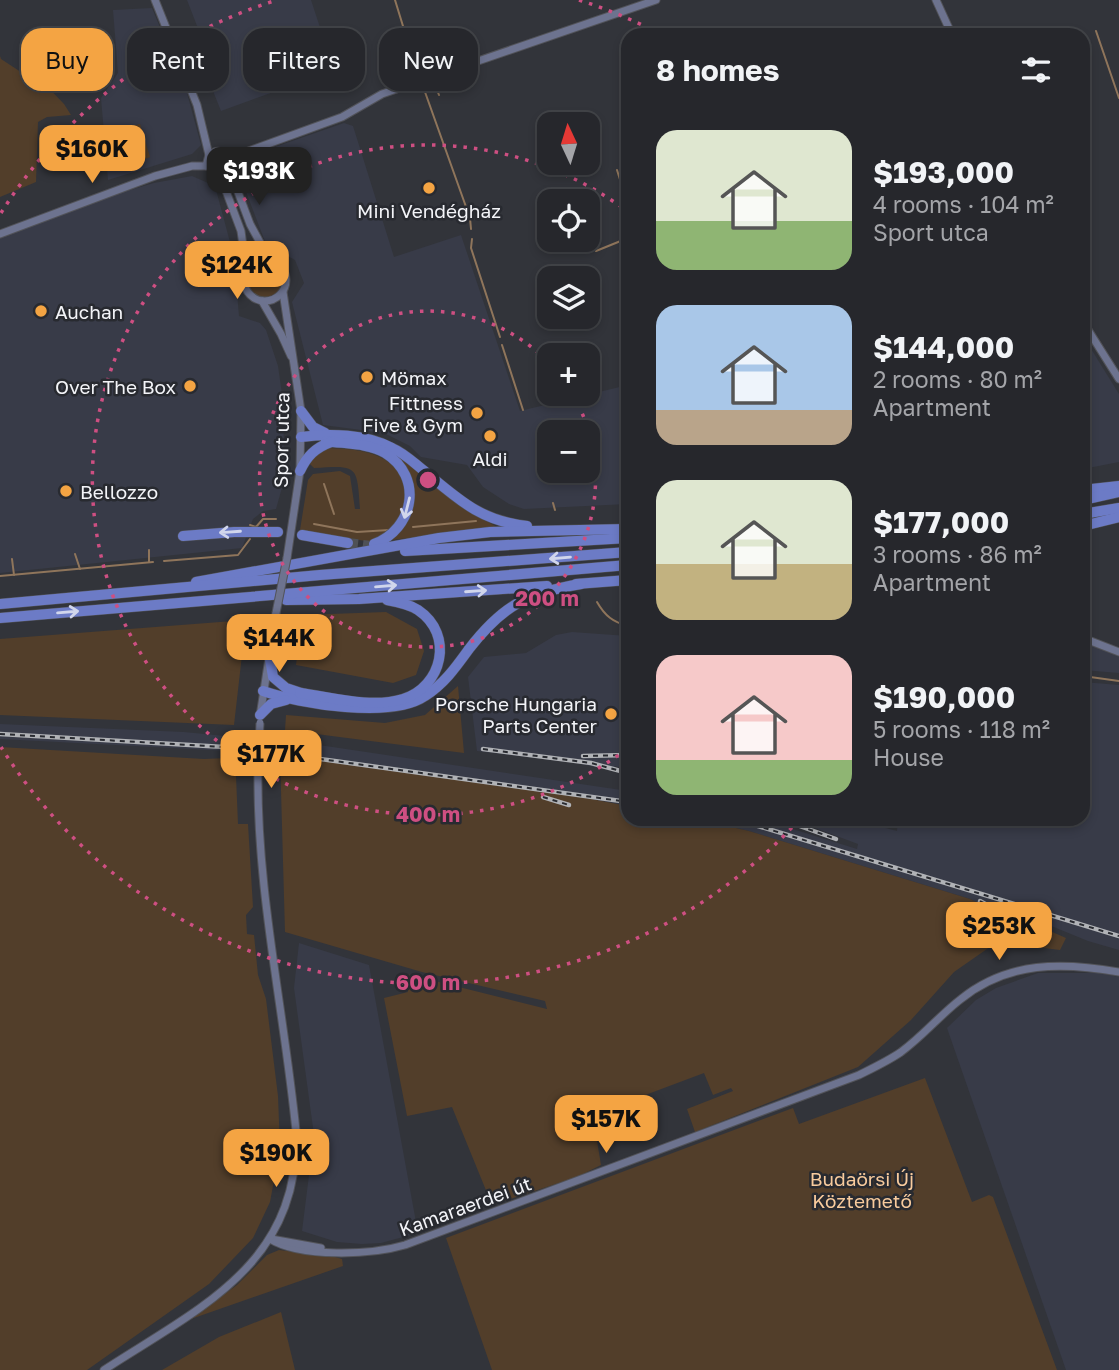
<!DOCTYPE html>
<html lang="en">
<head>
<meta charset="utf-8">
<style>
  :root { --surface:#26272c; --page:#2e2f34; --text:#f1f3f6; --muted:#a4a5a9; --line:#424448; --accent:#f4a443 }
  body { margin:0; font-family:"Golos Text",sans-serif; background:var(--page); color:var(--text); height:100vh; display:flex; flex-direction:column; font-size:26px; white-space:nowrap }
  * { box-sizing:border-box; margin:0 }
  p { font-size:23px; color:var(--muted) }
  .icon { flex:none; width:38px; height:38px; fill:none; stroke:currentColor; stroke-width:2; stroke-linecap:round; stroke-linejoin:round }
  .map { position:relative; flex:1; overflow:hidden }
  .sheet { position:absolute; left:621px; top:28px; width:469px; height:798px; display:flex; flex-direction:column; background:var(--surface); border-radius:21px; box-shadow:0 4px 10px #0003,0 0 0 2px var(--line) }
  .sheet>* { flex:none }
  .hud { position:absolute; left:21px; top:28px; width:495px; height:63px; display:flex; gap:14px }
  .needle { width:46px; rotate:356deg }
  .tools { position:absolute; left:537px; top:112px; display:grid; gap:14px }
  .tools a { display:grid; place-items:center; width:63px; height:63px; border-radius:14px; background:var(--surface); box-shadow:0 4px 10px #0003,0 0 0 2px var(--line); font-size:35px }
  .price { position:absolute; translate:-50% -60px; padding:0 16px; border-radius:14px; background:var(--accent); color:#111; font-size:23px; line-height:46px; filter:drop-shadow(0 2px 4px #0008) }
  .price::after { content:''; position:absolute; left:50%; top:42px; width:21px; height:16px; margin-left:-10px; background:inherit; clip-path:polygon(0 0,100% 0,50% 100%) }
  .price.current { background:#222; color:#fff }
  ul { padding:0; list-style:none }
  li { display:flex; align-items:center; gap:21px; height:175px; padding:0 35px }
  li span { display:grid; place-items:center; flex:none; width:196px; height:140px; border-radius:21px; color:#555 }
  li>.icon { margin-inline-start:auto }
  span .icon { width:84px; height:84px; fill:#fffc; stroke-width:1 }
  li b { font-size:30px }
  h2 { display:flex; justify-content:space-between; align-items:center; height:84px; padding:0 35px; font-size:30px }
  .chip { padding:0 24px; border-radius:21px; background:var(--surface); box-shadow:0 4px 10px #0003,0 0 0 2px var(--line); font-size:24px; line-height:63px }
  .chip.current { background:var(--accent); color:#111 }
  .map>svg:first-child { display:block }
  .built { fill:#383b48; fill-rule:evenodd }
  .green { fill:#523e2a }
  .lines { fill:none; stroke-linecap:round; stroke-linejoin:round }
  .stream { stroke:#8f755b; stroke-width:2 }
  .highway-tunnel { stroke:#4f5156; stroke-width:10; stroke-dasharray:10 5; stroke-linecap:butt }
  .secondary-casing { stroke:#525359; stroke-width:9 }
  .highway-casing { stroke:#525359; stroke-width:11 }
  .secondary { stroke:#6d738f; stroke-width:7 }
  .highway { stroke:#6c7bc6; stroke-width:10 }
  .rail-casing { stroke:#b0b2b6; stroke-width:4.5 }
  .rail { stroke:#282a30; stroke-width:2; stroke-dasharray:5; stroke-linecap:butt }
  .secondary-bridge-casing { stroke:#525359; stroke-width:9; stroke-linecap:butt }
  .secondary-bridge { stroke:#6d738f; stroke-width:7 }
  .oneway { stroke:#d1d6ec }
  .ring { fill:none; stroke:#ce4f82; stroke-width:3.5; stroke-dasharray:3.5 7 }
  .poi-dot { fill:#f4a443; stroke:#282a30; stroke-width:2.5 }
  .labels { text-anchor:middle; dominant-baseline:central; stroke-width:5; stroke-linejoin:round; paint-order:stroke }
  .poi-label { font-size:19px; fill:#f3f4f8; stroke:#282a30; text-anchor:start }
  .street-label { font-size:19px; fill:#f3f4f8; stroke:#282a30 }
  .park-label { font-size:19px; fill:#f8cb9d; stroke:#282a30 }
  .centre { fill:#ce4f82; stroke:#282a30; stroke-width:3.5 }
  .ring-label { font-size:21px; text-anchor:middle; font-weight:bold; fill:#ce4f82; stroke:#282a30; stroke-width:5; stroke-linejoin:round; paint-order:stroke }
</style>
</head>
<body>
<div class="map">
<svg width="1119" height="1370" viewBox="0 0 1119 1370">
  <rect width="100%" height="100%" fill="#32343a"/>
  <g class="built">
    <path d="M187,0H311L334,70L221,111L203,66L211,62Z"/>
    <path d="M152,8L187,93L201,145L192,154L108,180L101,98L118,73L113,10Z"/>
    <path d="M344,123L353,126L394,257L461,235L520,411L628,385V504L524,509L509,504L483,487L467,465L421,457L410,446L384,433L323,425L292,302L304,283L295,260L266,244L243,184V169L246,157ZM550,432H588V471H550Z"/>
    <path d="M192,176L215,186L234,257L239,316L260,323L266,330L278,366L284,408L283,484L276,509L263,511L253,519L242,548L0,573V236L109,196L154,183Z"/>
    <path d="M1083,336L1119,394V462L1083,469Z"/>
    <path d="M572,632L628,636V770L615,766L614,771L576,763L477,751L468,677L484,657L526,653L556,635Z"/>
    <path d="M1083,642L1119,657V673L1083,670Z"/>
    <path d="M1083,682L1119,685V950L1088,941L1017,912L1015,922L970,899L749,831L697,819H760L857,849L858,844L791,819H851L897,831L898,819H1083Z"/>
    <path d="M0,724L184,732L319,745L628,791V806L575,796L250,752L0,739Z"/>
    <path d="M299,943L369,965L418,1233L381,1243L362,1244L337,1242L302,1231L314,1135L294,988Z"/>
    <path d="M1038,973H1099L1119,977V1370H1066L947,1028L976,1000L996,988Z"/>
  </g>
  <g class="green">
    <path d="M0,56L1,59L30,78L41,80L64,104L71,115L47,117L38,122L36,182L0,197Z"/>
    <path d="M140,124L150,157L131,164L121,129Z"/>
    <circle cx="265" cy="280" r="17"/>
    <path d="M337,438L397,453L468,511L497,527L392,540L408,522L413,501L397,458Z"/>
    <path d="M328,448C359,449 396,452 405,487C407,498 404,514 398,524C393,531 378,537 371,542L300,530L308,480L313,474L340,471L350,476L355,509H360C357,465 358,465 314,468L310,464L312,457Z"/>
    <path d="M386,612L417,629L424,651L416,675L393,683L296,665L302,615Z"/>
    <path d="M246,620L234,725L0,715V639Z"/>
    <path d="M458,686L464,753L285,730L286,715L385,723L425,715Z"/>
    <path d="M0,747L204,759L229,758L241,761V771L236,776L238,824H248L253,907L246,915L247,934L254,935L258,975L266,999L278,1096L280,1148L270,1202L253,1238L209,1284L87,1370H0Z"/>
    <path d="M280,755L575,796L628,806V819H697L749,831L970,899L1014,921L1016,916L1066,938L1060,950L997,942L954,972L911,1020L858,1067L695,1132L687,1109L733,1091L731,1088L713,1095L704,1073L632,1100L633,1108L630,1110L637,1122L615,1132L605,1113L593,1116L601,1165L577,1177L492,1205L452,1107L407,1116L384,998L408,992L403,973L547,1009L545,1001L422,972L285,932Z"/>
    <path d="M925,1078L972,1202L989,1195L993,1197L1057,1370H492L446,1238L793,1108L799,1124Z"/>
    <path d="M279,1250L335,1257L342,1259L343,1266L191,1319L237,1285L267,1255Z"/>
    <path d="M281,1312L295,1370H162L219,1337Z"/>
  </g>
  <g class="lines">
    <g class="stream">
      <path d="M395,0L418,75"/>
      <path d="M1096,31L1119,98"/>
      <path d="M402,77L417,72"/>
      <path d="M422,85L424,89"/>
      <path d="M425,92L470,218L471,229"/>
      <path d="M439,95L437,90L440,80L462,73"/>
      <path d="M617,170L628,205"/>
      <path d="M472,239L471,248L500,337"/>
      <path d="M596,251L628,238"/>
      <path d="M502,345L523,410"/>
      <path d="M324,484L334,514"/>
      <path d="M553,503L555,510"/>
      <path d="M314,524L357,532L389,530"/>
      <path d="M250,525L256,527L263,519H276"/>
      <path d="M413,527L476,521"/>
      <path d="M149,550V562"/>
      <path d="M75,554L80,569"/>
      <path d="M12,559L14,575"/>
      <path d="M164,561L238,555L250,539"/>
      <path d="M0,576L153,562"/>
      <path d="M597,602C605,616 613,622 628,626"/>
      <path d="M1083,676L1119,681"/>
    </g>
    <path class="highway-tunnel" d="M348,543L380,547"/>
    <g class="secondary-casing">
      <g id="secondary">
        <path d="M155,0L197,105L209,155L206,166"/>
        <path d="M936,0L952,35"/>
        <path d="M209,155C217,148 227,151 230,162"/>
        <path d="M230,160L235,156L342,117L382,94L656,0"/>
        <path d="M229,168L250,224L269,259"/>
        <path d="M220,175L241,231L246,268"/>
        <path d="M0,234L155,176L192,166H206"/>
        <circle cx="265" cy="280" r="21"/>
        <path d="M283,292L301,411L300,471L287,558"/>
        <path d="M262,301L281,334L291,356"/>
        <path d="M1083,322L1119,379"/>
        <path d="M1083,638L1119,652"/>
        <path d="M260,716L276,613"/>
        <path d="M270,1239C301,1258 371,1255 405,1245L859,1075C873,1068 888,1061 901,1052C923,1036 940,1015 961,999C1008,961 1063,962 1119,972"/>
        <path d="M271,1239L321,1248"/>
        <path d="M104,1370C201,1307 300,1264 296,1131C284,1009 256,890 258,767"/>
      </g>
    </g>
    <g class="highway-casing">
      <g id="highway">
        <path d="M301,411L313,427L325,433"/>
        <path d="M301,437C330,433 366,434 392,448C404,453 413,462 423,470C458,499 480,521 527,526"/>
        <path d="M326,441C345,444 368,443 385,453C424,477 414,529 374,544"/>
        <path d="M300,471C307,456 315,448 331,442"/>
        <path d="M1083,490L1119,486"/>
        <path d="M1083,500L1119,492"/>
        <path d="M1083,514L1119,508"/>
        <path d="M1083,526L1119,517"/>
        <path d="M302,535L348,543"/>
        <path d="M183,536L234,532H278"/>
        <path d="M405,551L628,538"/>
        <path d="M196,582L439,538L490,532L628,529"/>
        <path d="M576,584L628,580"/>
        <path d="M286,600L359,599L547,586"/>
        <path d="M0,604L320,575L628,552"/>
        <path d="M0,618L628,565"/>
        <path d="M269,653L273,677L286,688L301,693"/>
        <path d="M263,691C300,704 392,719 425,696C444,684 456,667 469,649C503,605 527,593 581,584"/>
        <path d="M300,693C331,697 371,709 403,699C442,687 455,635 418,610C409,604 398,602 387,600"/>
        <path d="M260,715L271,704L286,700"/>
      </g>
    </g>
    <use href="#secondary" class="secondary"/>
    <use href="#highway" class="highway"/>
    <g class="rail-casing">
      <g id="rail">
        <path d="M0,734L242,748L628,802"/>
        <path d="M483,749L591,763L628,773"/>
        <path d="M583,756L628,755"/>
        <path d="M543,797L569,805"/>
        <path d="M735,819L1119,936"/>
        <path d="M780,819L836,839"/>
        <path d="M980,901L1014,920"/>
      </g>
    </g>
    <use href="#rail" class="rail"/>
    <g class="secondary-bridge-casing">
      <g id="secondary-bridge">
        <path d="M276,613L287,558"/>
        <path d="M258,767L260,723"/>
      </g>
    </g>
    <use href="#secondary-bridge" class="secondary-bridge"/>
  </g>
  <defs><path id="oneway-shaft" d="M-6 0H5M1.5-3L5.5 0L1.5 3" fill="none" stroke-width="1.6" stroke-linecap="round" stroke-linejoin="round" transform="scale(1.75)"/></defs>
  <g class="oneway">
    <use href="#oneway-shaft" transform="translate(407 508) rotate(104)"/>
    <use href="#oneway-shaft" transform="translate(230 532) rotate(176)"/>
    <use href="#oneway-shaft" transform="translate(560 558) rotate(175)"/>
    <use href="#oneway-shaft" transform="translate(386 586) rotate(-5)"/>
    <use href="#oneway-shaft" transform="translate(476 591) rotate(-4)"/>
    <use href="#oneway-shaft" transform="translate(68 612) rotate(-5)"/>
  </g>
  <g class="ring">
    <path d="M573 395A168 168 0 1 1 549 363"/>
    <path d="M627 749A335 335 0 1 1 627 211"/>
    <path d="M799 820A503 503 0 0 1 1 747M1 213A503 503 0 0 1 277 0M579 0A503 503 0 0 1 660 34"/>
  </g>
  <g class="poi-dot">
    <circle cx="429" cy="188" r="7"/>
    <circle cx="41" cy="311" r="7"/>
    <circle cx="367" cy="377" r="7"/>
    <circle cx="190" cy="386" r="7"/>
    <circle cx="477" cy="413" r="7"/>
    <circle cx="490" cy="436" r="7"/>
    <circle cx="66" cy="491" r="7"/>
    <circle cx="611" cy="714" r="7"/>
  </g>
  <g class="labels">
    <g class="poi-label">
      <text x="429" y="210" text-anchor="middle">Mini Vendégház</text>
      <text x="55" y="311">Auchan</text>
      <text x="381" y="377">Mömax</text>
      <text x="176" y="386" text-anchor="end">Over The Box</text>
      <text x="463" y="402" text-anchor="end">Fittness<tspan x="463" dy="22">Five &amp; Gym</tspan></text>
      <text x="490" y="458" text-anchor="middle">Aldi</text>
      <text x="80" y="491">Bellozzo</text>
      <text x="597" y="703" text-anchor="end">Porsche Hungaria<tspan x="597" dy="22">Parts Center</tspan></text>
    </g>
    <g class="street-label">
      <text transform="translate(281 440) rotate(-89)">Sport utca</text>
      <text transform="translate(465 1206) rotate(-20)">Kamaraerdei út</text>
    </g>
    <g class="park-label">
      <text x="862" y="1178">Budaörsi Új<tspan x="862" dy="22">Köztemető</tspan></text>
    </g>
  </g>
  <circle cx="428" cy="480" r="10" class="centre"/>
  <g class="ring-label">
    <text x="547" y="606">200 m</text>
    <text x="428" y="822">400 m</text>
    <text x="428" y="990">600 m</text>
  </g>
</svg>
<div class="tools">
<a><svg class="needle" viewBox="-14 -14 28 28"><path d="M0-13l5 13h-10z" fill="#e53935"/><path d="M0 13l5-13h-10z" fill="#a4a5a9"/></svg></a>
<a><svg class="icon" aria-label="locate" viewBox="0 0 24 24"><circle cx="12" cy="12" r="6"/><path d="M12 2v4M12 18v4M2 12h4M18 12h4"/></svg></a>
<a><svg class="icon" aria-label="layers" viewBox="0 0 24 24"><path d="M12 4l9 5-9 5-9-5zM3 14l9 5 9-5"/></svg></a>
<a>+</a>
<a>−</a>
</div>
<b class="price" style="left:92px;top:185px">$160K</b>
<b class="price current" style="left:259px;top:207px">$193K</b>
<b class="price" style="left:237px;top:301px">$124K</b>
<b class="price" style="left:279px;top:674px">$144K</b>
<b class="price" style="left:271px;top:790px">$177K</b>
<b class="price" style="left:999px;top:962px">$253K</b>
<b class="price" style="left:606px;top:1155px">$157K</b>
<b class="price" style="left:276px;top:1189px">$190K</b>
<div class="hud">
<a class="chip current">Buy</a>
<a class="chip">Rent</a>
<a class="chip">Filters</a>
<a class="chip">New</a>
</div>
<section class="sheet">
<h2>8 homes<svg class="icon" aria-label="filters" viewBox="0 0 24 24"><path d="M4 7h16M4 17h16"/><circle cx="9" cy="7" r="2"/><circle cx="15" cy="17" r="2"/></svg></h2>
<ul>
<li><span style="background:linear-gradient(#dfe7d0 65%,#8fb573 0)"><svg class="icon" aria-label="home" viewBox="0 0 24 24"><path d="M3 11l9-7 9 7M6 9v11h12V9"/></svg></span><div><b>$193,000</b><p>4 rooms · 104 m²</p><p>Sport utca</p></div></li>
<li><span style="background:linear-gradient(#a9c7e8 75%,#b9a48a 0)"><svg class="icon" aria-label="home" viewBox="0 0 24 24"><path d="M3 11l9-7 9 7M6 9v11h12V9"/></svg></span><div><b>$144,000</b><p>2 rooms · 80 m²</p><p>Apartment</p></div></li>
<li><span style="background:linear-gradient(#dfe7d0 60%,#c2b280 0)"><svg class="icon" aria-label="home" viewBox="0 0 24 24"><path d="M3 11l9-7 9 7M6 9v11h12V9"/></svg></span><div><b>$177,000</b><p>3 rooms · 86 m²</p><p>Apartment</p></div></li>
<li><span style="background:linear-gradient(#f6c9c9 75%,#8fb573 0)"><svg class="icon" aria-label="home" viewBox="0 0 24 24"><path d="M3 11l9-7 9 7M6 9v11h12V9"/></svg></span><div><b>$190,000</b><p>5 rooms · 118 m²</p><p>House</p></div></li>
</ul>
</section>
</div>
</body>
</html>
